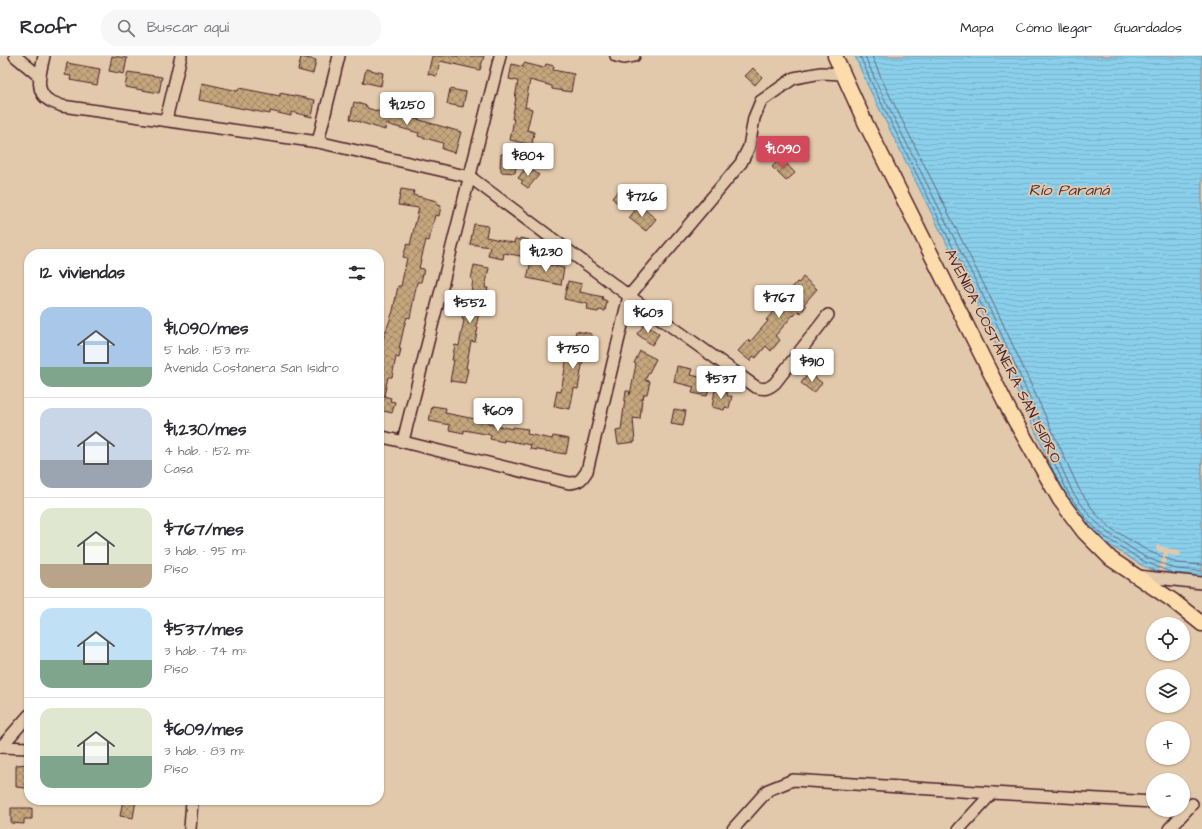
<!DOCTYPE html>
<html lang="es">
<head>
<meta charset="utf-8">
<style>
  :root { --surface:#fff; --page:#f7f7f7; --text:#2b2b33; --muted:#7c7c81; --line:#e1e1e2; --accent:#d1495b }
  body { margin:0; font-family:"Architects Daughter",sans-serif; background:var(--page); color:var(--text); height:100vh; display:flex; flex-direction:column; font-size:15px; white-space:nowrap }
  * { box-sizing:border-box; margin:0 }
  p { font-size:13px; color:var(--muted) }
  .icon { flex:none; width:22px; height:22px; fill:none; stroke:currentColor; stroke-width:2; stroke-linecap:round; stroke-linejoin:round }
  .map { position:relative; flex:1; overflow:hidden }
  .side { position:absolute; left:24px; top:193px; width:360px; height:556px; display:flex; flex-direction:column; background:var(--surface); border-radius:16px; box-shadow:0 1px 3px #0004 }
  .side>* { flex:none }
  .tools { position:absolute; left:1146px; top:561px; display:grid; gap:8px }
  .tools a { display:grid; place-items:center; width:44px; height:44px; border-radius:50%; background:var(--surface); box-shadow:0 1px 3px #0004; font-size:20px }
  .price { position:absolute; translate:-50% -34px; padding:0 9px; border-radius:4px; background:#fff; color:#222; font-size:13px; line-height:26px; filter:drop-shadow(0 1px 2px #0008) }
  .price::after { content:''; position:absolute; left:50%; top:24px; width:12px; height:9px; margin-left:-6px; background:inherit; clip-path:polygon(0 0,100% 0,50% 100%) }
  .price.on { background:var(--accent); color:#fff }
  ul { padding:0; list-style:none }
  li { display:flex; align-items:center; gap:12px; height:100px; padding:0 16px }
  li+li { border-top:1px solid var(--line) }
  li span { display:grid; place-items:center; flex:none; width:112px; height:80px; border-radius:12px; color:#555 }
  li>.icon { margin-inline-start:auto }
  span .icon { width:48px; height:48px; fill:#fffc; stroke-width:1 }
  li b { font-size:17px }
  h2 { display:flex; justify-content:space-between; align-items:center; height:48px; padding:0 16px; font-size:17px }
  header { display:flex; align-items:center; gap:24px; box-sizing:border-box; height:56px; padding:0 20px; background:var(--surface); border-bottom:1px solid var(--line) }
  header strong { font-size:19px }
  nav { display:flex; gap:22px; margin-inline-start:auto; font-size:14px }
  .search { width:280px; height:36px; background:var(--page); display:flex; align-items:center; gap:10px; box-sizing:border-box; padding:0 14px; border-radius:16px; color:var(--muted); font-size:15px }
  .map>svg:first-child { display:block }
  .water { fill:url(#water-rules); stroke:#70899f }
  .pier { fill:#e3c9ab }
  .lines { fill:none; stroke-linecap:round; stroke-linejoin:round }
  .shore { stroke:#646678; stroke-width:1 }
  .building { fill:url(#building-cross-hatch); stroke:#4a1f2b }
  .minor-casing { stroke:#4a1f2b; stroke-width:14 }
  .major-casing { stroke:#4a1f2b; stroke-width:17 }
  .minor { stroke:#e3c9ab; stroke-width:11 }
  .major { stroke:#fddcac; stroke-width:14 }
  .labels { text-anchor:middle; dominant-baseline:central; stroke-width:3.5; stroke-linejoin:round; paint-order:stroke }
  .street-label { font-size:15px; fill:#4a1f2b; stroke:#e3c9ab }
  .water-label { font-size:16px; font-style:italic; fill:#50313e; stroke:#e3c9ab }
</style>
</head>
<body>
<header>
<strong>Roofr</strong>
<div class="search"><svg class="icon" aria-label="search" viewBox="0 0 24 24"><circle cx="10" cy="10" r="6"/><path d="M15 15l6 6"/></svg>Buscar aquí</div>
<nav><a>Mapa</a><a>Cómo llegar</a><a>Guardados</a></nav>
</header>
<div class="map">
<svg width="1202" height="773" viewBox="0 0 1202 773">
  <defs>
    <pattern id="water-rules" width="6" height="5" patternUnits="userSpaceOnUse"><rect width="6" height="5" fill="#8ad0ec"/><path d="M0 2.5h6" fill="none" stroke="#79b2cb"/></pattern>
    <pattern id="building-cross-hatch" width="8" height="8" patternUnits="userSpaceOnUse"><rect width="8" height="8" fill="#c4a77c"/><path d="M0 0l8 8M0 8l8-8" fill="none" stroke="#a18766"/></pattern>
  </defs>
  <rect width="100%" height="100%" fill="#e3c9ab"/>
  <filter id="ink" filterUnits="userSpaceOnUse"><feTurbulence type="fractalNoise" baseFrequency=".025" numOctaves="2"/><feDisplacementMap in="SourceGraphic" scale="8" xChannelSelector="R" yChannelSelector="G"/><feConvolveMatrix kernelMatrix="1 2 1 2 8 2 1 2 1" color-interpolation-filters="sRGB"/></filter>
  <g filter="url(#ink)">
    <path class="water" d="M855,0H1202V524L1163,518L1141,509L1103,485L1085,468L1065,441L985,264L868,30Z"/>
    <path class="pier" d="M1157,489L1181,496L1180,501L1168,498L1163,518L1158,516L1164,497L1156,494Z"/>
    <g class="lines">
      <g class="shore">
        <path d="M860,0L872,28L988,262L1069,439L1088,465L1105,481L1143,505L1175,518"/>
        <path d="M865,0L876,26L993,260L1073,437L1092,462L1108,477L1145,501L1176,513L1202,515"/>
        <path d="M872,0L882,24L998,257L1079,433L1096,458L1112,473L1148,495L1177,507L1202,509"/>
      </g>
    </g>
    <g class="building">
      <path d="M112,0L127,2L124,18L109,15Z"/>
      <path d="M432,0H484L480,14L440,5L437,20L428,18Z"/>
      <path d="M301,1L316,4L313,18L298,14Z"/>
      <path d="M67,7L100,13L97,29L70,24L71,20L65,19Z"/>
      <path d="M524,7L544,12L546,8L554,10L553,14L574,18L571,36L552,33V30L530,24L525,51L532,53L527,74L534,76L532,89L510,84L514,63H512L516,42H515L518,25L509,23L512,8L523,11Z"/>
      <path d="M753,12L762,21L755,29L745,20Z"/>
      <path d="M366,13L383,17L381,30L363,26Z"/>
      <path d="M128,16L162,21L159,37L125,31Z"/>
      <path d="M202,27L238,35L239,32L280,40V37L315,44L312,61L291,56V60L270,55V58L199,44Z"/>
      <path d="M450,33L466,36L463,51L447,48Z"/>
      <path d="M354,46L367,50V52L397,61L399,55L413,59V62L461,76L455,97L442,93L443,87L418,80L419,77L386,68L385,74L350,63Z"/>
      <path d="M508,92L517,100L515,117L501,116V112L500,111L501,98L507,99Z"/>
      <path d="M781,102L795,117L786,125L772,111Z"/>
      <path d="M527,110L539,119L528,132L521,127L523,125L518,122Z"/>
      <path d="M401,133L414,135L413,139L437,145V149L441,150L439,160L435,159L429,185L426,184L419,212L424,213L421,226H417L410,262L407,261L405,267L399,293H401L399,302L396,301L392,321H388L384,340L391,342L390,345L395,346L392,357L379,354V302L385,275H386L393,255L398,230H401L407,202L403,201L407,188L410,189L419,152L398,149Z"/>
      <path d="M618,135L624,141L618,148L612,142Z"/>
      <path d="M639,149L656,163L646,175L629,162Z"/>
      <path d="M474,168L488,170L486,181L514,187L515,183L520,184V182L529,184L526,201L504,197L503,203L488,200L490,191L470,188Z"/>
      <path d="M531,205L564,212L561,229L527,222Z"/>
      <path d="M474,209L489,212L485,232H488L485,247L481,246L476,271L478,272L475,286L471,285L466,312L468,313L465,327L450,325L454,304H452L455,289L459,290L464,264L462,263L465,249H469L473,224L471,223Z"/>
      <path d="M803,221L817,233L804,248L806,250L801,257L798,255L794,260L793,259L775,280L780,284L771,295L766,290L756,302L753,300L750,305L738,295L748,284L750,286L768,265L766,264L786,240H785L797,226L799,227Z"/>
      <path d="M568,225L582,228L580,236L603,241L602,243L607,245L605,255L599,254L598,256L587,254L588,248L564,243Z"/>
      <path d="M645,268L659,278L652,289L637,278Z"/>
      <path d="M576,275L592,278L589,293L585,292L578,333L574,332L570,353L554,350L557,335L561,336L568,295L572,296Z"/>
      <path d="M640,295L656,303L645,324L650,325L647,338H644L643,343L642,342L640,363L633,362L635,386L618,388L616,375L621,374L626,335H629L630,339L636,308L634,307Z"/>
      <path d="M677,310L692,313L690,319L711,323L707,340L692,337L694,331L674,326Z"/>
      <path d="M809,317L822,327L814,337L801,327Z"/>
      <path d="M715,334L728,337L727,340H732L729,352L725,351L724,354L712,351Z"/>
      <path d="M432,350L446,352L445,357L475,363V361L489,364L488,368L513,373V371L528,373L527,378L552,383L553,380L569,383L566,398L530,393L531,389L504,384V386L490,383L491,379L464,374V377L449,374L450,369L429,365Z"/>
      <path d="M674,353L686,355L683,370L671,368Z"/>
      <path d="M29,708V717H28L26,732L16,731V709Z"/>
      <path d="M123,744H136L133,762L120,760Z"/>
      <path d="M11,752H32V763H24V768L11,767Z"/>
    </g>
    <g class="lines">
      <g class="minor-casing">
        <g id="minor">
          <path d="M15,0L39,20"/>
          <path d="M44,0C41,15 33,36 50,45C54,47 58,48 62,50L318,86L470,121L629,240L756,331C764,334 768,333 775,327L828,259"/>
          <path d="M616,0L624,2L634,0"/>
          <path d="M166,64L181,0"/>
          <path d="M318,86L339,0"/>
          <path d="M379,380L569,427C579,427 582,423 587,415L629,240L741,107L749,91L754,62L761,45L794,22L821,17L843,18"/>
          <path d="M403,385L500,0"/>
          <path d="M1137,520L1202,527"/>
          <path d="M0,691L29,692"/>
          <path d="M1,691L29,659"/>
          <path d="M190,773L192,744"/>
          <path d="M733,773L768,734L793,724L992,737L1153,746"/>
          <path d="M959,773L992,737"/>
          <path d="M1169,773L1192,748"/>
        </g>
      </g>
      <g class="major-casing">
        <path id="major" d="M835,0L865,66L1010,356L1060,444L1084,476L1111,503L1172,544L1202,568"/>
      </g>
      <use href="#minor" class="minor"/>
      <use href="#major" class="major"/>
    </g>
  </g>
  <g class="labels">
    <g class="street-label">
      <text transform="translate(1003 300) rotate(63)">AVENIDA COSTANERA SAN ISIDRO</text>
    </g>
    <g class="water-label">
      <text x="1069" y="134">Río Paraná</text>
    </g>
  </g>
</svg>
<div class="tools">
<a><svg class="icon" aria-label="locate" viewBox="0 0 24 24"><circle cx="12" cy="12" r="6"/><path d="M12 2v4M12 18v4M2 12h4M18 12h4"/></svg></a>
<a><svg class="icon" aria-label="layers" viewBox="0 0 24 24"><path d="M12 4l9 5-9 5-9-5zM3 14l9 5 9-5"/></svg></a>
<a>+</a>
<a>−</a>
</div>
<b class="price" style="left:407px;top:70px">$1,250</b>
<b class="price on" style="left:783px;top:114px">$1,090</b>
<b class="price" style="left:528px;top:121px">$804</b>
<b class="price" style="left:642px;top:162px">$726</b>
<b class="price" style="left:546px;top:217px">$1,230</b>
<b class="price" style="left:779px;top:263px">$767</b>
<b class="price" style="left:470px;top:268px">$552</b>
<b class="price" style="left:648px;top:278px">$603</b>
<b class="price" style="left:573px;top:314px">$750</b>
<b class="price" style="left:812px;top:327px">$910</b>
<b class="price" style="left:721px;top:344px">$537</b>
<b class="price" style="left:498px;top:376px">$609</b>
<section class="side">
<h2>12 viviendas<svg class="icon" aria-label="filters" viewBox="0 0 24 24"><path d="M4 7h16M4 17h16"/><circle cx="9" cy="7" r="2"/><circle cx="15" cy="17" r="2"/></svg></h2>
<ul>
<li><span style="background:linear-gradient(#a9c7e8 75%,#7fa58c 0)"><svg class="icon" aria-label="home" viewBox="0 0 24 24"><path d="M3 11l9-7 9 7M6 9v11h12V9"/></svg></span><div><b>$1,090/mes</b><p>5 hab. · 153 m²</p><p>Avenida Costanera San Isidro</p></div></li>
<li><span style="background:linear-gradient(#c9d6e8 65%,#9aa5b1 0)"><svg class="icon" aria-label="home" viewBox="0 0 24 24"><path d="M3 11l9-7 9 7M6 9v11h12V9"/></svg></span><div><b>$1,230/mes</b><p>4 hab. · 152 m²</p><p>Casa</p></div></li>
<li><span style="background:linear-gradient(#dfe7d0 70%,#b9a48a 0)"><svg class="icon" aria-label="home" viewBox="0 0 24 24"><path d="M3 11l9-7 9 7M6 9v11h12V9"/></svg></span><div><b>$767/mes</b><p>3 hab. · 95 m²</p><p>Piso</p></div></li>
<li><span style="background:linear-gradient(#bfe0f5 65%,#7fa58c 0)"><svg class="icon" aria-label="home" viewBox="0 0 24 24"><path d="M3 11l9-7 9 7M6 9v11h12V9"/></svg></span><div><b>$537/mes</b><p>3 hab. · 74 m²</p><p>Piso</p></div></li>
<li><span style="background:linear-gradient(#dfe7d0 60%,#7fa58c 0)"><svg class="icon" aria-label="home" viewBox="0 0 24 24"><path d="M3 11l9-7 9 7M6 9v11h12V9"/></svg></span><div><b>$609/mes</b><p>3 hab. · 83 m²</p><p>Piso</p></div></li>
</ul>
</section>
</div>
</body>
</html>
